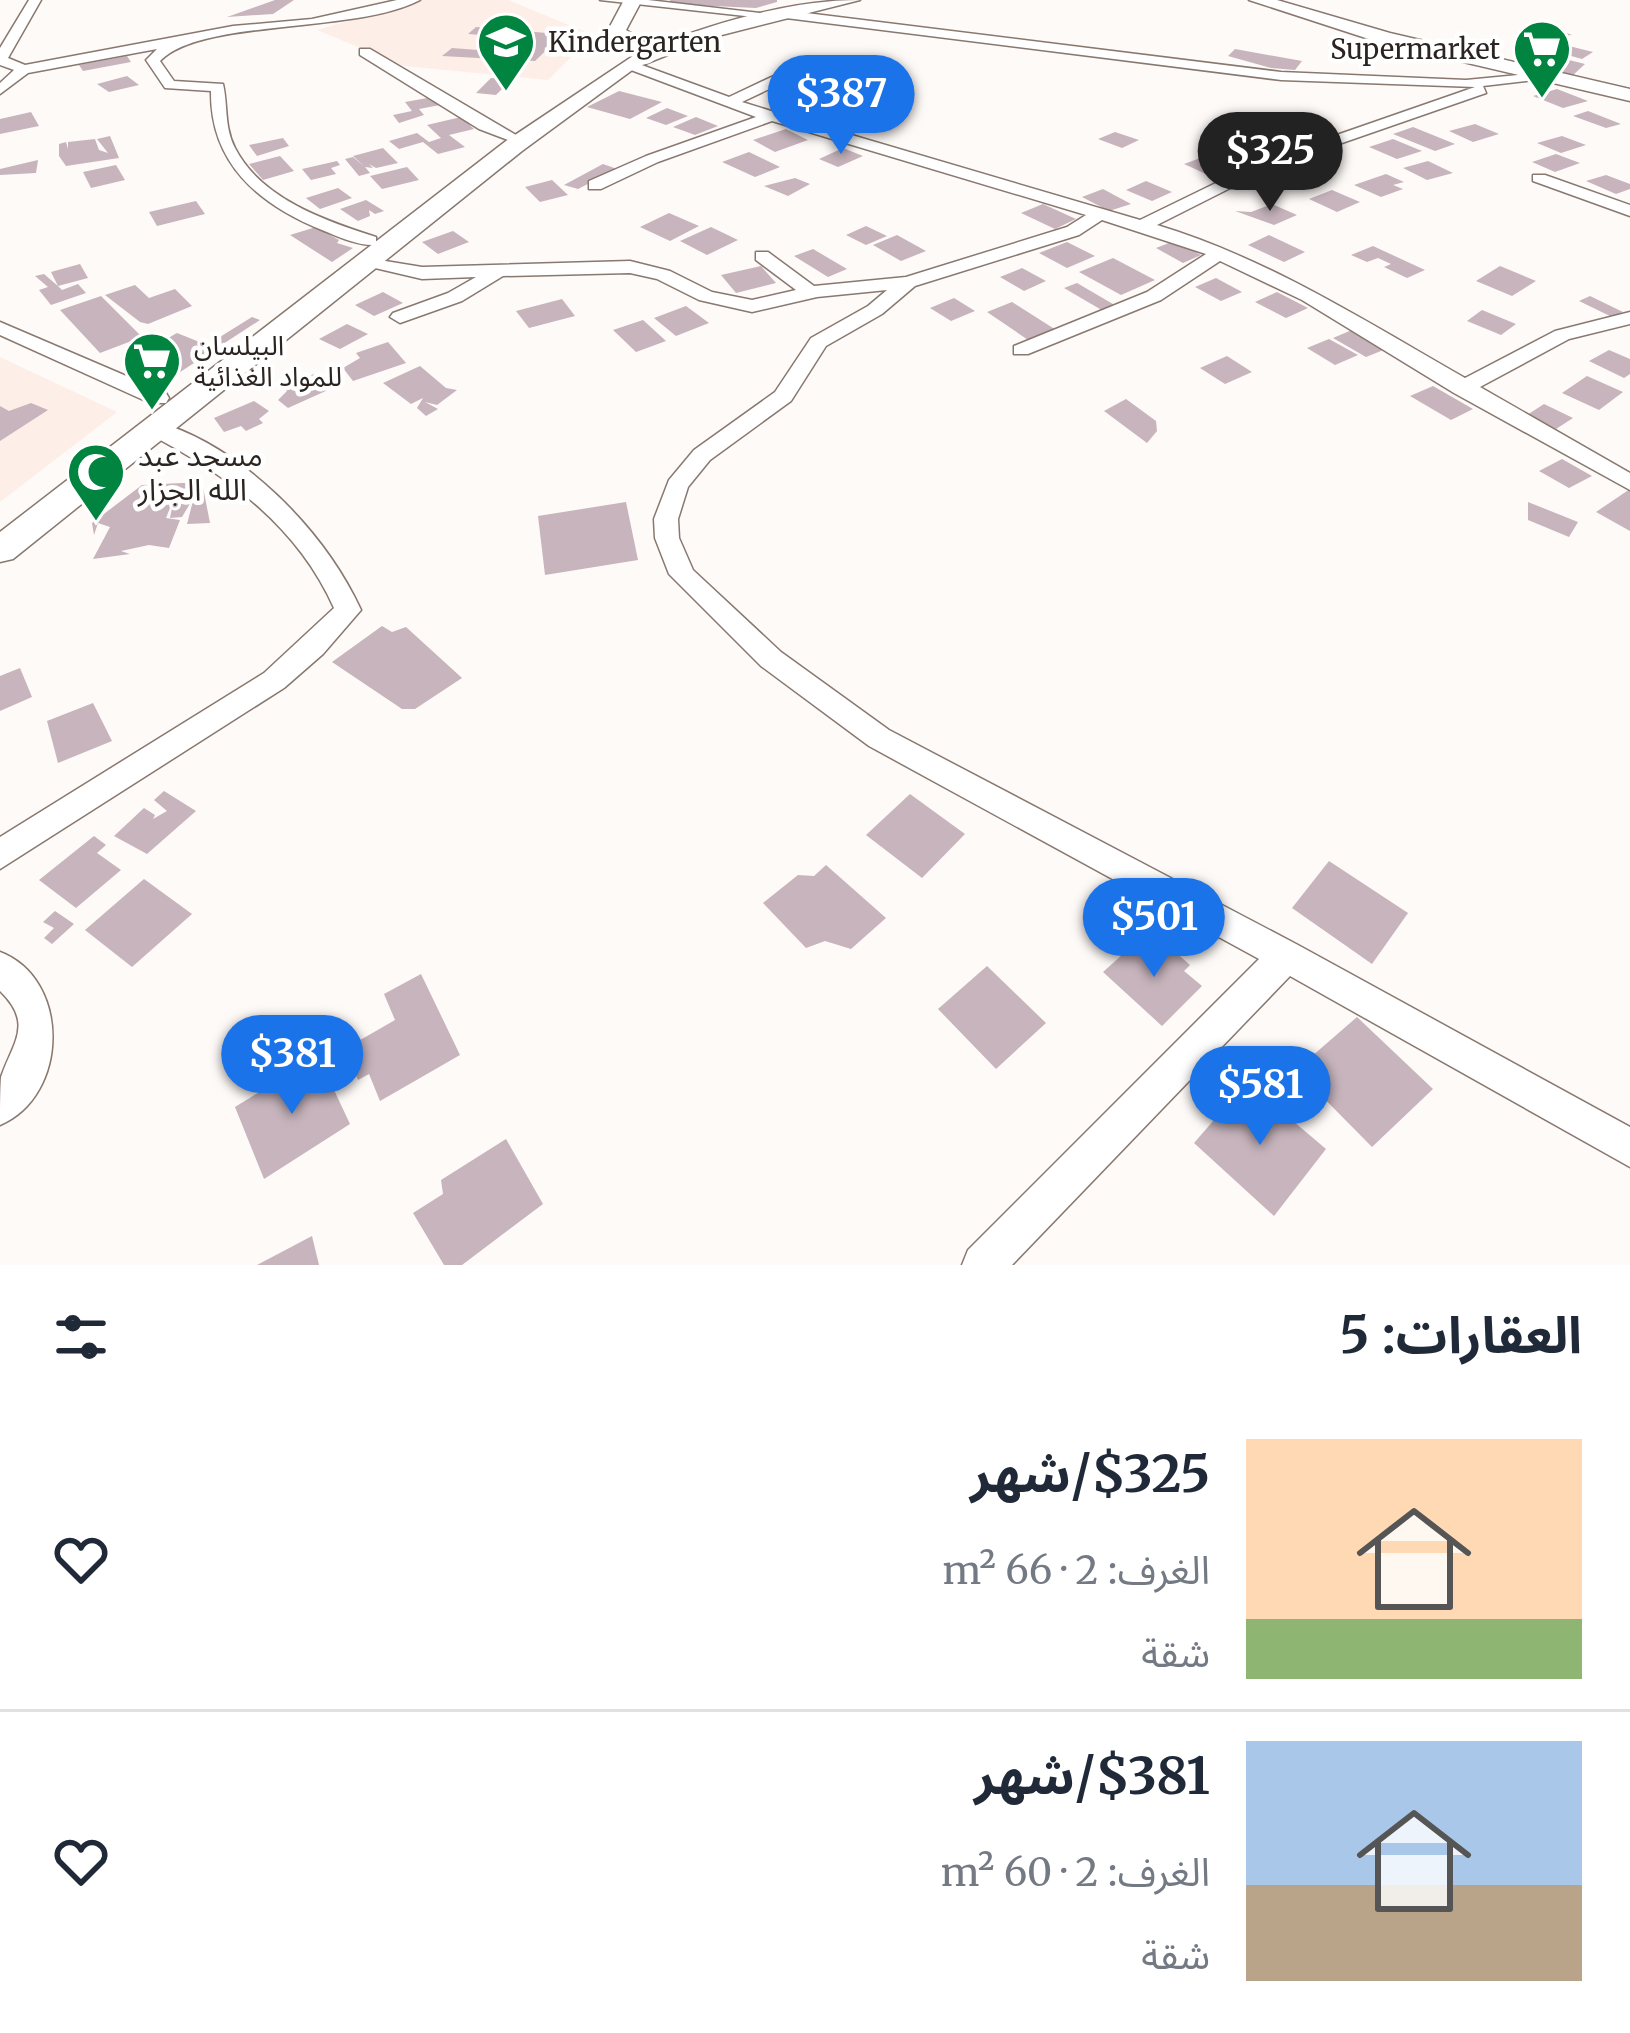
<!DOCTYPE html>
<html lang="ar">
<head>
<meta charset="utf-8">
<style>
  :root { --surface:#fff; --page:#f2f2f3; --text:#1f2937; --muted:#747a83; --line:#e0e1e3; --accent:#1a73e8 }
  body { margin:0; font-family:Merriweather,"Noto Sans Arabic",serif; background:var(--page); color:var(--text); direction:rtl; height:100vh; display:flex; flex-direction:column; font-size:45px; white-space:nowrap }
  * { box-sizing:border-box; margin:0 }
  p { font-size:39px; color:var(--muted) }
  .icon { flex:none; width:66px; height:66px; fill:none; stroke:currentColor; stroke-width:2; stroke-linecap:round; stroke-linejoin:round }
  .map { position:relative; height:1265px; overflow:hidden; direction:ltr }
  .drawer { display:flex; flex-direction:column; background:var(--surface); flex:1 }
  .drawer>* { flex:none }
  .price { position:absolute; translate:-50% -102px; padding:0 27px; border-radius:42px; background:var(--accent); color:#fff; font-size:39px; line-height:78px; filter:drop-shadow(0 3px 6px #0008) }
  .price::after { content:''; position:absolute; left:50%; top:72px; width:36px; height:27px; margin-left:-18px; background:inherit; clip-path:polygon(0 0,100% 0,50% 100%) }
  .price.active { background:#222; color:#fff }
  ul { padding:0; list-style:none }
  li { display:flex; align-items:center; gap:36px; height:300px; padding:0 48px }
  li+li { border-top:3px solid var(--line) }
  li span { display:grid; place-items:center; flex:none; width:336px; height:240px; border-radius:0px; color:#555 }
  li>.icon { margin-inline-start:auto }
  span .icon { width:144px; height:144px; fill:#fffc; stroke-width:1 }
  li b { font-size:51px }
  h2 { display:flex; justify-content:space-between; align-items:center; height:144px; padding:0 48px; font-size:51px }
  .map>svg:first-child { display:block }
  .education { fill:#fdeee8 }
  .building { fill:#c7b4bd }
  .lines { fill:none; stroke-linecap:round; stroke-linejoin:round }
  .street-casing { stroke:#89786f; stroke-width:3 }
  .secondary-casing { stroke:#89786f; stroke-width:3 }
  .street { fill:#fff; fill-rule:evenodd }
  .secondary { fill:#fff; fill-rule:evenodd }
  .labels { text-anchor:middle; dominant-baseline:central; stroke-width:9; stroke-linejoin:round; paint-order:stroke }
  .far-poi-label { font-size:27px; fill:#2b2420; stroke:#fff; text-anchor:start }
  .poi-label { font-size:30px; fill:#2b2420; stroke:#fff; text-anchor:start }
</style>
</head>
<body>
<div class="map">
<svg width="1630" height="1265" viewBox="0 0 1630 1265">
  <rect width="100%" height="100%" fill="#fefaf8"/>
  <g class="education">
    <path d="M420,0H508L593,35L548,80L404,66L317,30Z"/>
    <path d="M0,357L117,412L0,502Z"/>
  </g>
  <g class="building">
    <path d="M275,0H294L273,14L227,17Z"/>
    <path d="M670,0H777V2L756,8L670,4Z"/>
    <path d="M1543,25L1572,35L1542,39L1520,31Z"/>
    <path d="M476,27L547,33L561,36L535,61L442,56L452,48L515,53L531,39L468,34Z"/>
    <path d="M1557,43L1593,52L1582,59L1546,49Z"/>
    <path d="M1235,49L1302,61L1295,70L1271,68L1228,56Z"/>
    <path d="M127,56L131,62L83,71L79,65Z"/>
    <path d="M1553,56L1585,64L1572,76L1539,68Z"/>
    <path d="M127,76L139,85L109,92L97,84Z"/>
    <path d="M491,78L512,79L496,95L476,93Z"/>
    <path d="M1557,89L1588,101L1563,108L1533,96Z"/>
    <path d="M619,91L662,102L630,119L587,107Z"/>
    <path d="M433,97L440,105L419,109L424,115L399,123L393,115L412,111L405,102Z"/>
    <path d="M667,108L688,116L666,125L646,118Z"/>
    <path d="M1588,111L1621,124L1606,128L1573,116Z"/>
    <path d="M31,112L39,126L0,134V119Z"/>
    <path d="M461,117L474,129L449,135L465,147L438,154L423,142L399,149L389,141L417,133L429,142L441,138L427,125Z"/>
    <path d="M696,117L718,126L695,135L673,127Z"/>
    <path d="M1475,124L1499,134L1473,142L1449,131Z"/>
    <path d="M1413,127L1455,144L1435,151L1393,134Z"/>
    <path d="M786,129L808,140L775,152L753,140Z"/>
    <path d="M1115,132L1139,140L1122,148L1098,139Z"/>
    <path d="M110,136L119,158L66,166L59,156V144L66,142L68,149V142L95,139L99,150L108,153L97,139Z"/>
    <path d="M1562,136L1586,145L1561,153L1537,143Z"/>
    <path d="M283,138L289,146L257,156L249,145Z"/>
    <path d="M1393,139L1422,151L1397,159L1369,147Z"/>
    <path d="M1229,143L1258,155L1240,162L1211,151Z"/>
    <path d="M383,148L398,163L376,168L369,164L373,168L365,167L370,173L359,176L345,159L353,157L365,167L353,156Z"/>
    <path d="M843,148L863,156L838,167L819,159Z"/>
    <path d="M749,152L780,167L755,177L722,162Z"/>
    <path d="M1556,154L1580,163L1555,172L1532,162Z"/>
    <path d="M280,156L294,171L263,180L249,164Z"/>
    <path d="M1203,157L1235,171L1217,179L1184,164Z"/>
    <path d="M38,160L36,173L0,175V169Z"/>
    <path d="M337,161L340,165L331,168L336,174L311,180L302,169Z"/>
    <path d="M1428,161L1453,173L1427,180L1403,168Z"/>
    <path d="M603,164L617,169L578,189L564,185Z"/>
    <path d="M116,165L125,180L91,188L83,172Z"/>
    <path d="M407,167L419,180L382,189L370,176Z"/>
    <path d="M1386,174L1404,182L1393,185L1403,189L1381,197L1354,185Z"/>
    <path d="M1606,175L1630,184V189L1616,194L1586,181Z"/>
    <path d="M795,178L810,184L788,196L764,186Z"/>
    <path d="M552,180L568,195L540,202L525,187Z"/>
    <path d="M1146,181L1172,192L1152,201L1126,190Z"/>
    <path d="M338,188L352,198L320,209L306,198Z"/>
    <path d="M1103,189L1131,204L1109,211L1082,197Z"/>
    <path d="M1332,190L1360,202L1337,212L1309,199Z"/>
    <path d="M366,200L384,211L375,214L369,210L370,216L358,221L340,209Z"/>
    <path d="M196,201L205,214L157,226L149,212Z"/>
    <path d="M1043,204L1076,219L1055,229L1021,213Z"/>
    <path d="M1272,204L1297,215L1274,225L1235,211L1251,212Z"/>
    <path d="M669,213L699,226L670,241L640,227Z"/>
    <path d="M866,226L887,236L866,245L846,235Z"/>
    <path d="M316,227L339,240L337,243L353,248L332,262L290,235Z"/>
    <path d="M711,227L738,240L707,255L680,241Z"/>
    <path d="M453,231L469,242L438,254L422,242Z"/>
    <path d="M897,235L926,251L901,261L873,245Z"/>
    <path d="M1269,235L1305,252L1284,262L1248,245Z"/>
    <path d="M1174,241L1201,255L1183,263L1156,248Z"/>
    <path d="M1067,242L1095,256L1067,268L1039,253Z"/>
    <path d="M1373,246L1425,270L1407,278L1384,267L1391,264L1378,258L1367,262L1351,255Z"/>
    <path d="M813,249L847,269L828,277L794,256Z"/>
    <path d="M1113,258L1155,280L1121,295L1079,272Z"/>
    <path d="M80,264L88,278L58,286L62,290L78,284L86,293L51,305L39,290L48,287L35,276L44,274L58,286L51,272Z"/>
    <path d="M761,266L776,283L736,293L721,275Z"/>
    <path d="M1500,266L1536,281L1512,296L1476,281Z"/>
    <path d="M1022,268L1046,281L1024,291L1000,277Z"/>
    <path d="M1216,278L1242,292L1221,301L1195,287Z"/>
    <path d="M1077,283L1118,307L1105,312L1064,288Z"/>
    <path d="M135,285L149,298L175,289L192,306L148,324L140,322L105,295Z"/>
    <path d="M383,292L403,303L374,316L355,305Z"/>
    <path d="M1277,292L1308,308L1286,318L1255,302Z"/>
    <path d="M101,296L142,337L100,353L60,310Z"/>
    <path d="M1590,296L1623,312L1612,317L1579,301Z"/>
    <path d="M954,298L975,311L951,321L930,308Z"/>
    <path d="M562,299L575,316L529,328L516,311Z"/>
    <path d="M1012,302L1064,335L1037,346L987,312Z"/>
    <path d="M686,306L709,323L676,336L654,318Z"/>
    <path d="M1482,310L1516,324L1501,335L1467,321Z"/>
    <path d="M252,317L260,320L171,378L128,361L177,333L207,345Z"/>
    <path d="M643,320L666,341L636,352L613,330Z"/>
    <path d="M347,324L368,334L340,349L319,339Z"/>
    <path d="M1352,330L1386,349L1366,357L1333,338Z"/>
    <path d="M1329,339L1358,355L1335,365L1307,348Z"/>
    <path d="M388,342L406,363L353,381L343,368L360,358L356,353Z"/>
    <path d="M1609,350L1630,359V374L1624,378L1589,361Z"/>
    <path d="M1227,356L1252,372L1225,384L1200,368Z"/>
    <path d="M420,366L446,388L457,390L437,405L425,402L438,409L426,416L417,408L423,398L411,404L383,383Z"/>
    <path d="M314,374L328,390L288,408L278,400L287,391L282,388Z"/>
    <path d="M1587,376L1623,392L1599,410L1562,393Z"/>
    <path d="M1433,386L1473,409L1451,420L1410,396Z"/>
    <path d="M1126,399L1156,421L1157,431L1147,443L1104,411Z"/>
    <path d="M254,401L269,411L259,419L263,423L246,431L241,426L224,432L214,418Z"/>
    <path d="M31,403L48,410L0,441V406L9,411Z"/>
    <path d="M1544,404L1573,418L1556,429L1527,415Z"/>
    <path d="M1562,459L1592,476L1569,488L1539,471Z"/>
    <path d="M202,482L210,523L187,524L194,497L182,517L170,518L174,498L166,518L180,520L169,548L149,545L121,551L130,554L93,559L110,527L98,523L94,535L92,523L142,485Z"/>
    <path d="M1630,489V531L1596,512Z"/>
    <path d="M626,502L638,560L545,575L538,516Z"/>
    <path d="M1528,502L1578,522L1569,537L1528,520Z"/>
    <path d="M382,626L392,632L406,627L462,678L415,709H402L332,662Z"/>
    <path d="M20,668L32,697L0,711V676Z"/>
    <path d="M93,703L112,741L58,763L47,721Z"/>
    <path d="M164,791L196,811L147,854L114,836L144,808L155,815L153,819L167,811L154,800Z"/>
    <path d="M910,794L965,834L922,878L866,835Z"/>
    <path d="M94,836L106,845L97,853L121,870L76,908L39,880Z"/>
    <path d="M1329,861L1408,913L1372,964L1292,908Z"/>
    <path d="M826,865L886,918L851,949L825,941L806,948L763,903L798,875L814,876Z"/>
    <path d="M144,879L192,914L132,967L85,930Z"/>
    <path d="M55,911L74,924L52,944L44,938L54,928L43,922Z"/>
    <path d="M1142,937L1166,957L1173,950L1190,965L1184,971L1202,986L1162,1026L1103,972Z"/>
    <path d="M987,966L1046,1023L996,1069L938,1009Z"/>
    <path d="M421,974L460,1055L380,1101L369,1074L358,1080L351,1063L359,1055L355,1043L395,1020L384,994Z"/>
    <path d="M1357,1017L1433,1089L1372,1147L1296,1070Z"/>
    <path d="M318,1056L350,1124L264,1179L235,1107Z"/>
    <path d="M1247,1082L1326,1149L1274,1216L1194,1143Z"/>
    <path d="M506,1139L543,1204L462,1265H444L413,1213L443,1194L441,1180Z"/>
    <path d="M312,1236L319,1265H257Z"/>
  </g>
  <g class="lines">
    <g class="street-casing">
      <g id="street">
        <path d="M29,0H41L8,58L25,65L233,26L312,19L397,0H420C356,34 202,18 160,61L174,81L223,84C228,105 224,127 235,148C261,199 326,221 376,237V245C358,246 339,237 322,230C258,204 210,163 211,91L165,88L146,60L157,49L28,73L0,94V83L14,70L0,65V48Z"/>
        <path d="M600,0H648L760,13L754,17Z"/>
        <path d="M782,10L1281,72L1466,80L1548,72V78L1543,79L1483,86L1486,93L1270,168L1157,225C1267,258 1365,321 1465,378L1555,331L1630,312V324L1569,339L1480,387L1630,473V490L1454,393L1302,300L1220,261L1161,300L1028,354H1014V346L1147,292L1206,254L1102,220L1079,235L915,286L882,314L826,346L791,401L710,460L688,487L678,519L679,538L693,570L781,652L889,730L1298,945L1630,1127V1167L1290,976L1012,1265H962L968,1250L1259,959L869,746L761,666L669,574L655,538L654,519L669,480L694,450L775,392L811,338L868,306L887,290L817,297L752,312L699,300L657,279L630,273L503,276L462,301L400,323L390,317L393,313L448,293L476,277L422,279L358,264L367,258L422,267L630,261L670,271L712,292L752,300L796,290L756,260V252H768L814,286L906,277L1067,227L1086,215L772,121L658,162L601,189H589V181L646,156L756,117L623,67L628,60L729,97L797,65H807V71L742,102L797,119L850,90H860V96L811,123L1140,220L1259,162L1475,87L1281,80L778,17Z"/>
        <path d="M360,49H370L516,135L508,140L479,129L360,55Z"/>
        <path d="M1533,175H1545L1630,205V216L1533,181Z"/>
        <path d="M0,322L166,393L169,398L166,403H150L0,335Z"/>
        <path d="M155,421C242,446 324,530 361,610L323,654L284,688L0,869V837L264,673L334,608C297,525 226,474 147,433V423Z"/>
        <path d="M0,952C71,979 69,1096 0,1125C0,1111 0,1090 1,1077C13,1042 34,1024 0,991Z"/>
      </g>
    </g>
    <g class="secondary-casing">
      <g id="secondary">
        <path d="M624,0H642L626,30L653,47C717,22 791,0 860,0L710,38L635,68L522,151L13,559L0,562V532L506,141L636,54L607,32Z"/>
        <path d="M1249,0H1277L1390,33L1630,89V101L1378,42Z"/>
      </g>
    </g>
    <use href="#street" class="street"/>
    <use href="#secondary" class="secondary"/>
  </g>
  <defs>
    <g id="school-pin" transform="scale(3)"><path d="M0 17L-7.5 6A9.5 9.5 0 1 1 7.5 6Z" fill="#00843f" stroke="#fff"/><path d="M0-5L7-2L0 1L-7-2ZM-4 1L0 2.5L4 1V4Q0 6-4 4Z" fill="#fff"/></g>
    <g id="supermarket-pin" transform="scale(3)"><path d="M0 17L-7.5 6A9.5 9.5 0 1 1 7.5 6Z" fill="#00843f" stroke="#fff"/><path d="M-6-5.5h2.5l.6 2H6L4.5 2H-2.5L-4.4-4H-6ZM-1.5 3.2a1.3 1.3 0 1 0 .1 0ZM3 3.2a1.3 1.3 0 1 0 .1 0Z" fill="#fff"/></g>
    <g id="mosque-pin" transform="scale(3)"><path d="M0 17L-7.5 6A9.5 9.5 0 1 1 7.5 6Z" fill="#00843f" stroke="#fff"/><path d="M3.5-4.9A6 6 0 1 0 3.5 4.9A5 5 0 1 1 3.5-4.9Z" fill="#fff"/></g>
  </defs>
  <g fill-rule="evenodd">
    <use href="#school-pin" x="506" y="42"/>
    <use href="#supermarket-pin" x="1542" y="49"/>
    <use href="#supermarket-pin" x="152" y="361"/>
    <use href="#mosque-pin" x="96" y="472"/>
  </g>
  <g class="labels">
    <g class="far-poi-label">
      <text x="548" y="42">Kindergarten</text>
      <text x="1500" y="49" text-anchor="end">Supermarket</text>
      <text x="194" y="345">البيلسان<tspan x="194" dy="31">للمواد الغذائية</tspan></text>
    </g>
    <g class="poi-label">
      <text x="138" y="455">مسجد عبد<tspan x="138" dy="34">الله الجزار</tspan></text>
    </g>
  </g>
</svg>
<b class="price" style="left:841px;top:157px">$387</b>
<b class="price active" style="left:1270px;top:214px">$325</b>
<b class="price" style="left:1154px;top:980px">$501</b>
<b class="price" style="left:292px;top:1117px">$381</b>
<b class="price" style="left:1260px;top:1148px">$581</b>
</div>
<section class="drawer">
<h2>العقارات: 5<svg class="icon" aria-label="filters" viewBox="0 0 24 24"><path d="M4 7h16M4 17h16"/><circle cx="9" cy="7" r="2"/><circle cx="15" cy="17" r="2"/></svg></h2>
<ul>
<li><span style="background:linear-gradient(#ffd9b3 75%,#8fb573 0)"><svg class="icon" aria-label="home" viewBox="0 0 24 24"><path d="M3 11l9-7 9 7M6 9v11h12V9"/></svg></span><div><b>$325/شهر</b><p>الغرف: 2 · 66 m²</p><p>شقة</p></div><svg class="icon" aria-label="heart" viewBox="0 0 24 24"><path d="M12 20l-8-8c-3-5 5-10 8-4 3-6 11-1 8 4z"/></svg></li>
<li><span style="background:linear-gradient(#a9c7e8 60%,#b9a48a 0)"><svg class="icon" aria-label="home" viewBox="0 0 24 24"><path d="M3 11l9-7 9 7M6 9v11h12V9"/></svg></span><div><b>$381/شهر</b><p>الغرف: 2 · 60 m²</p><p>شقة</p></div><svg class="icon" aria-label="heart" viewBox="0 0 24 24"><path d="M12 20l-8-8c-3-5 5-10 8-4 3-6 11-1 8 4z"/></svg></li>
</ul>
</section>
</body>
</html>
